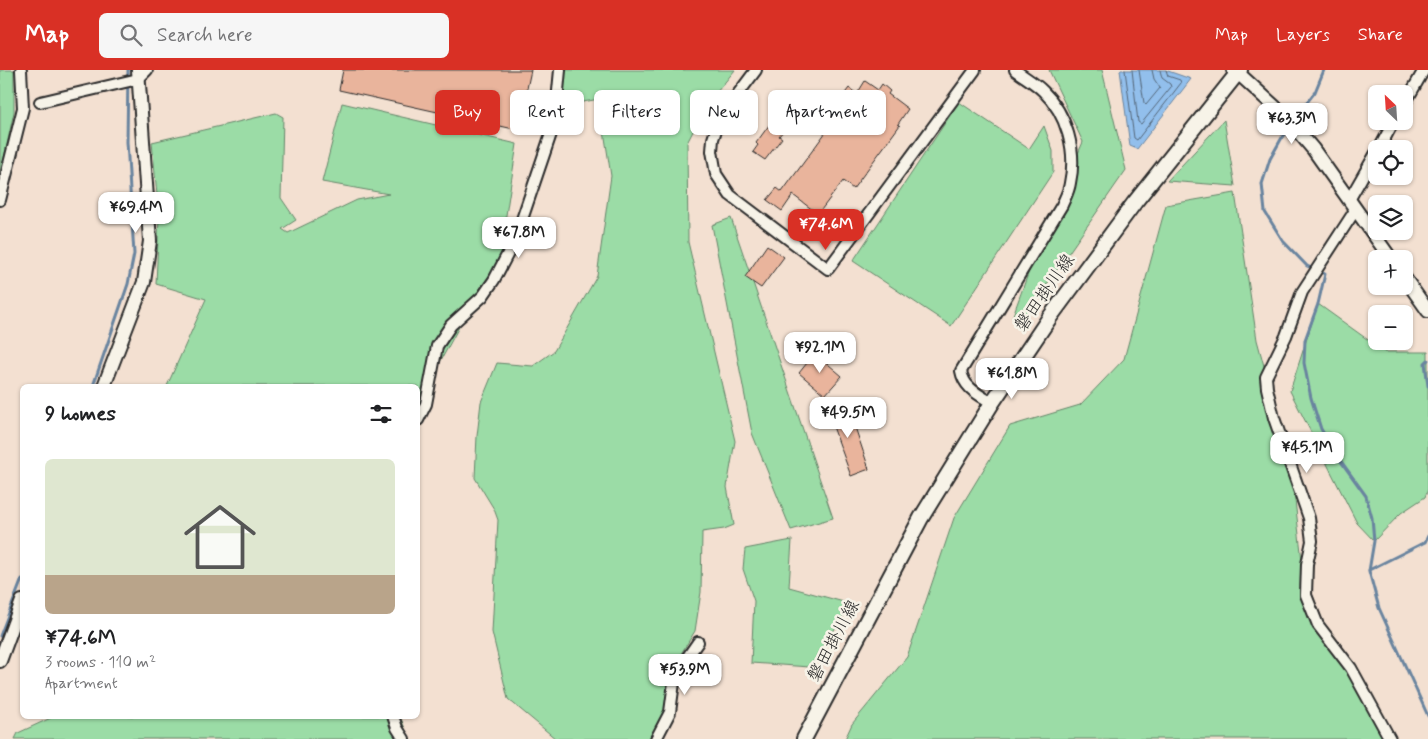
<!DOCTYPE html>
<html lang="en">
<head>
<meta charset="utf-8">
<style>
  :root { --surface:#fff; --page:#f6f6f6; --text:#202124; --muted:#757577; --accent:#d93025 }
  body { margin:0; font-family:Mynerve,"Klee One",sans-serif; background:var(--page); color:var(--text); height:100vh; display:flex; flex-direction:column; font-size:19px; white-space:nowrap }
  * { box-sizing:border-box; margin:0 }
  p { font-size:16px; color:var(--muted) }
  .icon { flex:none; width:28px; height:28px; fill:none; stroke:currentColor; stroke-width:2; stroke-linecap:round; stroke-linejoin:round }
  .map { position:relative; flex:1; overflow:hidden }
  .drawer { position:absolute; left:20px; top:314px; width:400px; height:335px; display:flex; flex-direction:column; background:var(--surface); border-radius:8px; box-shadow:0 1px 4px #0004 }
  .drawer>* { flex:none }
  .hud { position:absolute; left:435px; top:20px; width:475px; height:45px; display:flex; gap:10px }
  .needle { width:32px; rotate:335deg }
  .tools { position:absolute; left:1368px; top:15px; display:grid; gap:10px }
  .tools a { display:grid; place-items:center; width:45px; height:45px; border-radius:8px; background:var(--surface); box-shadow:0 1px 4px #0004; font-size:25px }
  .price { position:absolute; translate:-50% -42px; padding:0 11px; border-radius:10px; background:#fff; color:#222; font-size:16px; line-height:32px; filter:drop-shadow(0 1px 2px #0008) }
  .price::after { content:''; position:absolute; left:50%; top:30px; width:15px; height:11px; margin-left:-8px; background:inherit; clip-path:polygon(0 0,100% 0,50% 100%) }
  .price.current { background:var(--accent); color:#fff }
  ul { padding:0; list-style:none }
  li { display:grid; align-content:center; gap:10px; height:265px; padding:0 25px }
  li span { display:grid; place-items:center; height:155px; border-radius:8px; color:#555 }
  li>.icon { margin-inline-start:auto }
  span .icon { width:90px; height:90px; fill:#fffc; stroke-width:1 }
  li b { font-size:21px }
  h2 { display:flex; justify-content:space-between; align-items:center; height:60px; padding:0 25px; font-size:21px }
  .chip { padding:0 18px; border-radius:8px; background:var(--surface); box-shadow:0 1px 4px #0004; font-size:18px; line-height:45px }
  .chip.current { background:var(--accent); color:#fff }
  header { display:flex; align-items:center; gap:30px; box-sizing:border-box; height:70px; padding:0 25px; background:var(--accent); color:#fff }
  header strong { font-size:24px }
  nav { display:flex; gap:28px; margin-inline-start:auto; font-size:18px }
  .search { width:350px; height:45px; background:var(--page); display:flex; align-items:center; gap:12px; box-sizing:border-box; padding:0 18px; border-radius:8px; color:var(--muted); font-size:19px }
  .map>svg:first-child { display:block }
  .green { fill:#9bdca6; stroke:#638468 }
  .water { fill:#92bfec; stroke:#69849f }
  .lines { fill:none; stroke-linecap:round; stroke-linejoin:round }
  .shore { stroke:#546678; stroke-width:1 }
  .stream { stroke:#69849f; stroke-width:3 }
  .building { fill:#e9b49c; stroke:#2b2b2b }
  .minor-casing { stroke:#2b2b2b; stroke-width:14 }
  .tertiary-casing { stroke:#2b2b2b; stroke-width:16 }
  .secondary-casing { stroke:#2b2b2b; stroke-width:18 }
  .minor { stroke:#f7f3e8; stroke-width:10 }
  .tertiary { stroke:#f7f3e8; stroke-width:12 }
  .secondary { stroke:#f7f3e8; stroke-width:14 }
  .labels { text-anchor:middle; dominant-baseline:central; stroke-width:5; stroke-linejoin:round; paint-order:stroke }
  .street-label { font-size:18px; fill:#2b2b2b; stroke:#f7f3e8 }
</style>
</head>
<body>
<header>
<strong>Map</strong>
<div class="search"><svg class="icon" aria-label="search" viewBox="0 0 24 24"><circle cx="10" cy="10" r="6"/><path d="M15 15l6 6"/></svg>Search here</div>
<nav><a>Map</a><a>Layers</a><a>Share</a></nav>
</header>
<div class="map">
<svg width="1428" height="669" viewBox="0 0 1428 669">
  <rect width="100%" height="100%" fill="#f3e0d1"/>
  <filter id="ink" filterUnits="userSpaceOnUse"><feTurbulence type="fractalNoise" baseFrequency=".02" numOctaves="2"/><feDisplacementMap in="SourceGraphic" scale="10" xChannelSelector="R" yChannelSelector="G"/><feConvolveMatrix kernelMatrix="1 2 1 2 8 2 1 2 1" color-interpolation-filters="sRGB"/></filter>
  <g filter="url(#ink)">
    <g class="green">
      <path d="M0,0H14V42L0,106Z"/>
      <path d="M566,0H735L707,34L687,73L688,172L735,371L727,417L734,455L724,459L702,462L701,522L695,561L671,600L665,642L651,669H556L508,629L492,562L498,450L494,439L475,408L477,366L481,332L497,293L533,296L554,281L597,206L611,106L599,29L562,36Z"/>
      <path d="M1049,0H1102L1126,100L1027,243L1012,248L1040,171L1083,72Z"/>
      <path d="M959,32L1029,79L1044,56L1053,81V102L951,256L853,191Z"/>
      <path d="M342,33L517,74L504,158L515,170L480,218L433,305L418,353V316H167L206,229L156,214L159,146L152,72L276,43L283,47L281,128L296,150L282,159L288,163L357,130L389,124L322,112Z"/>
      <path d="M1224,50L1235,116L1167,111Z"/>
      <path d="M1235,123L1257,270L1291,396L1306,525L1389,669H845L852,654L907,587L954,448L1010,356L1080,335L1124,289L1166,135Z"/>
      <path d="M731,148L833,448L791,460L752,363L712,155Z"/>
      <path d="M1318,234L1385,282H1428V419L1425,427L1401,443L1374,471L1357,453L1290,321Z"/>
      <path d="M792,470L789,517L851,534L810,597L751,593L754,531L743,499L745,479Z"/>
      <path d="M55,646H400L409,669H15L18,663Z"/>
    </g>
    <path class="water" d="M1120,0H1165L1191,9L1137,79L1130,76Z"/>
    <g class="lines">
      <g class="shore">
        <path d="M1125,0L1134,68L1137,70L1181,13L1180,10L1168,6L1166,0"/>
        <path d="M1132,0L1138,52L1141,54L1171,17L1170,14L1162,8L1160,0"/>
        <path d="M1139,0L1144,33L1146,35L1160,18L1154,9L1152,0"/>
      </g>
      <g class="stream">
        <path d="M1293,50L1315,22L1324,0"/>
        <path d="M1289,55L1270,89L1262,114L1265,142L1283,171L1307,196L1325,204L1318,234L1305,270L1304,293L1311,328L1321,359L1340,390L1366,426L1372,448L1374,471L1369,501L1379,538L1428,646"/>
        <path d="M1428,290L1425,293L1428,316"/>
        <path d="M93,316L128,214L134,184L127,72L128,0"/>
        <path d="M1369,500L1425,472L1428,466"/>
        <path d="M0,566L22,509"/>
      </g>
    </g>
    <g class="building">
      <path d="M343,0H531L518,60L339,20Z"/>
      <path d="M865,11L878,20L882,14L890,21L888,24L908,39L898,54L900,55L853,119L843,111L818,144L793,125L782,141L767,130L777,118L782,122L834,51L827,47L849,18L857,24Z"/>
      <path d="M778,43L790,53L779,66L782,68L765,90L753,82L758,75L756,73Z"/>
      <path d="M767,175L784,187L761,218L745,207Z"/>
      <path d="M815,283L842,306L825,325L799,303Z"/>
      <path d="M847,333L869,399L851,406L827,340Z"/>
    </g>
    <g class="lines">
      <g class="minor-casing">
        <g id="minor">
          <path d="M756,0L723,44L717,57L713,69L712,81L716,104L730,125L828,199L975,0"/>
          <path d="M40,32L138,9L147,0"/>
          <path d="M1404,35L1424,0"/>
          <path d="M1379,79L1394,51"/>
          <path d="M0,130L23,38L21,0"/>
          <path d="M1349,130L1376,83"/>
          <path d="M1356,139L1302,222L1286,266L1266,307L1267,318L1274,348L1309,448L1312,471L1307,494L1306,525L1318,555L1351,598L1390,669"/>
          <path d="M992,333C978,324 964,318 961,301L1062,135C1065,128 1069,121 1070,113C1077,81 1067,44 1043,21C1035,13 1024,7 1015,0"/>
          <path d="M418,350L426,334L437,276L451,255L483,226L494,210L515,170L555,52L560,0"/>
          <path d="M393,646L397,658L404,669"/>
          <path d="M656,669L670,642L675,605L698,572"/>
        </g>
      </g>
      <g class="tertiary-casing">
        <g id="tertiary">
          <path d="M1233,0L1238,3L1285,46L1313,79L1391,189"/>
          <path d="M1404,207L1428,241"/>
          <path d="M104,316L144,212L150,171L138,0"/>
          <path d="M0,591L22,531"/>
        </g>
      </g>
      <g class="secondary-casing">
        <path id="secondary" d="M804,669L921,448L992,333L1050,247L1135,132L1240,0"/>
      </g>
      <use href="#minor" class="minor"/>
      <use href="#tertiary" class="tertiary"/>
      <use href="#secondary" class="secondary"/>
    </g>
  </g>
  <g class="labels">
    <g class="street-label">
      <text transform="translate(1045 223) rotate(-55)">磐田掛川線</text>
      <text transform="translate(834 571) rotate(-62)">磐田掛川線</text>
    </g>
  </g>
</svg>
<div class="tools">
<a><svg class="needle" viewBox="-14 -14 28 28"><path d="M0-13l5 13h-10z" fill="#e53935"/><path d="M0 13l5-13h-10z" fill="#757577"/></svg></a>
<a><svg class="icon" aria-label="locate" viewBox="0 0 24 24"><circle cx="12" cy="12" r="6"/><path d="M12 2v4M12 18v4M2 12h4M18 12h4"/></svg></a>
<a><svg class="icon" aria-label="layers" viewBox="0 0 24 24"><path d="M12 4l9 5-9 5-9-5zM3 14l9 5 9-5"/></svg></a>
<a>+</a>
<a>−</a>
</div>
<b class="price" style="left:1292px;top:75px">¥63.3M</b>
<b class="price" style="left:136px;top:164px">¥69.4M</b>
<b class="price current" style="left:826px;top:181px">¥74.6M</b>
<b class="price" style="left:519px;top:189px">¥67.8M</b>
<b class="price" style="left:820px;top:304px">¥92.1M</b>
<b class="price" style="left:1012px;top:330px">¥61.8M</b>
<b class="price" style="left:848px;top:369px">¥49.5M</b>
<b class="price" style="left:1307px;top:404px">¥45.1M</b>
<b class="price" style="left:685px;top:626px">¥53.9M</b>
<div class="hud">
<a class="chip current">Buy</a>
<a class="chip">Rent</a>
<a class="chip">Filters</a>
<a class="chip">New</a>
<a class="chip">Apartment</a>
</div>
<section class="drawer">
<h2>9 homes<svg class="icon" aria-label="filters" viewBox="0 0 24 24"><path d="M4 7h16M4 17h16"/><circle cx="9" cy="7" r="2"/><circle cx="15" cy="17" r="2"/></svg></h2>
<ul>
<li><span style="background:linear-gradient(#dfe7d0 75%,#b9a48a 0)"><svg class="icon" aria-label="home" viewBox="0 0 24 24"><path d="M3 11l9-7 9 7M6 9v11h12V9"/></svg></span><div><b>¥74.6M</b><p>3 rooms · 110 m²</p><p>Apartment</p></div></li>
</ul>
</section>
</div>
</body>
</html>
